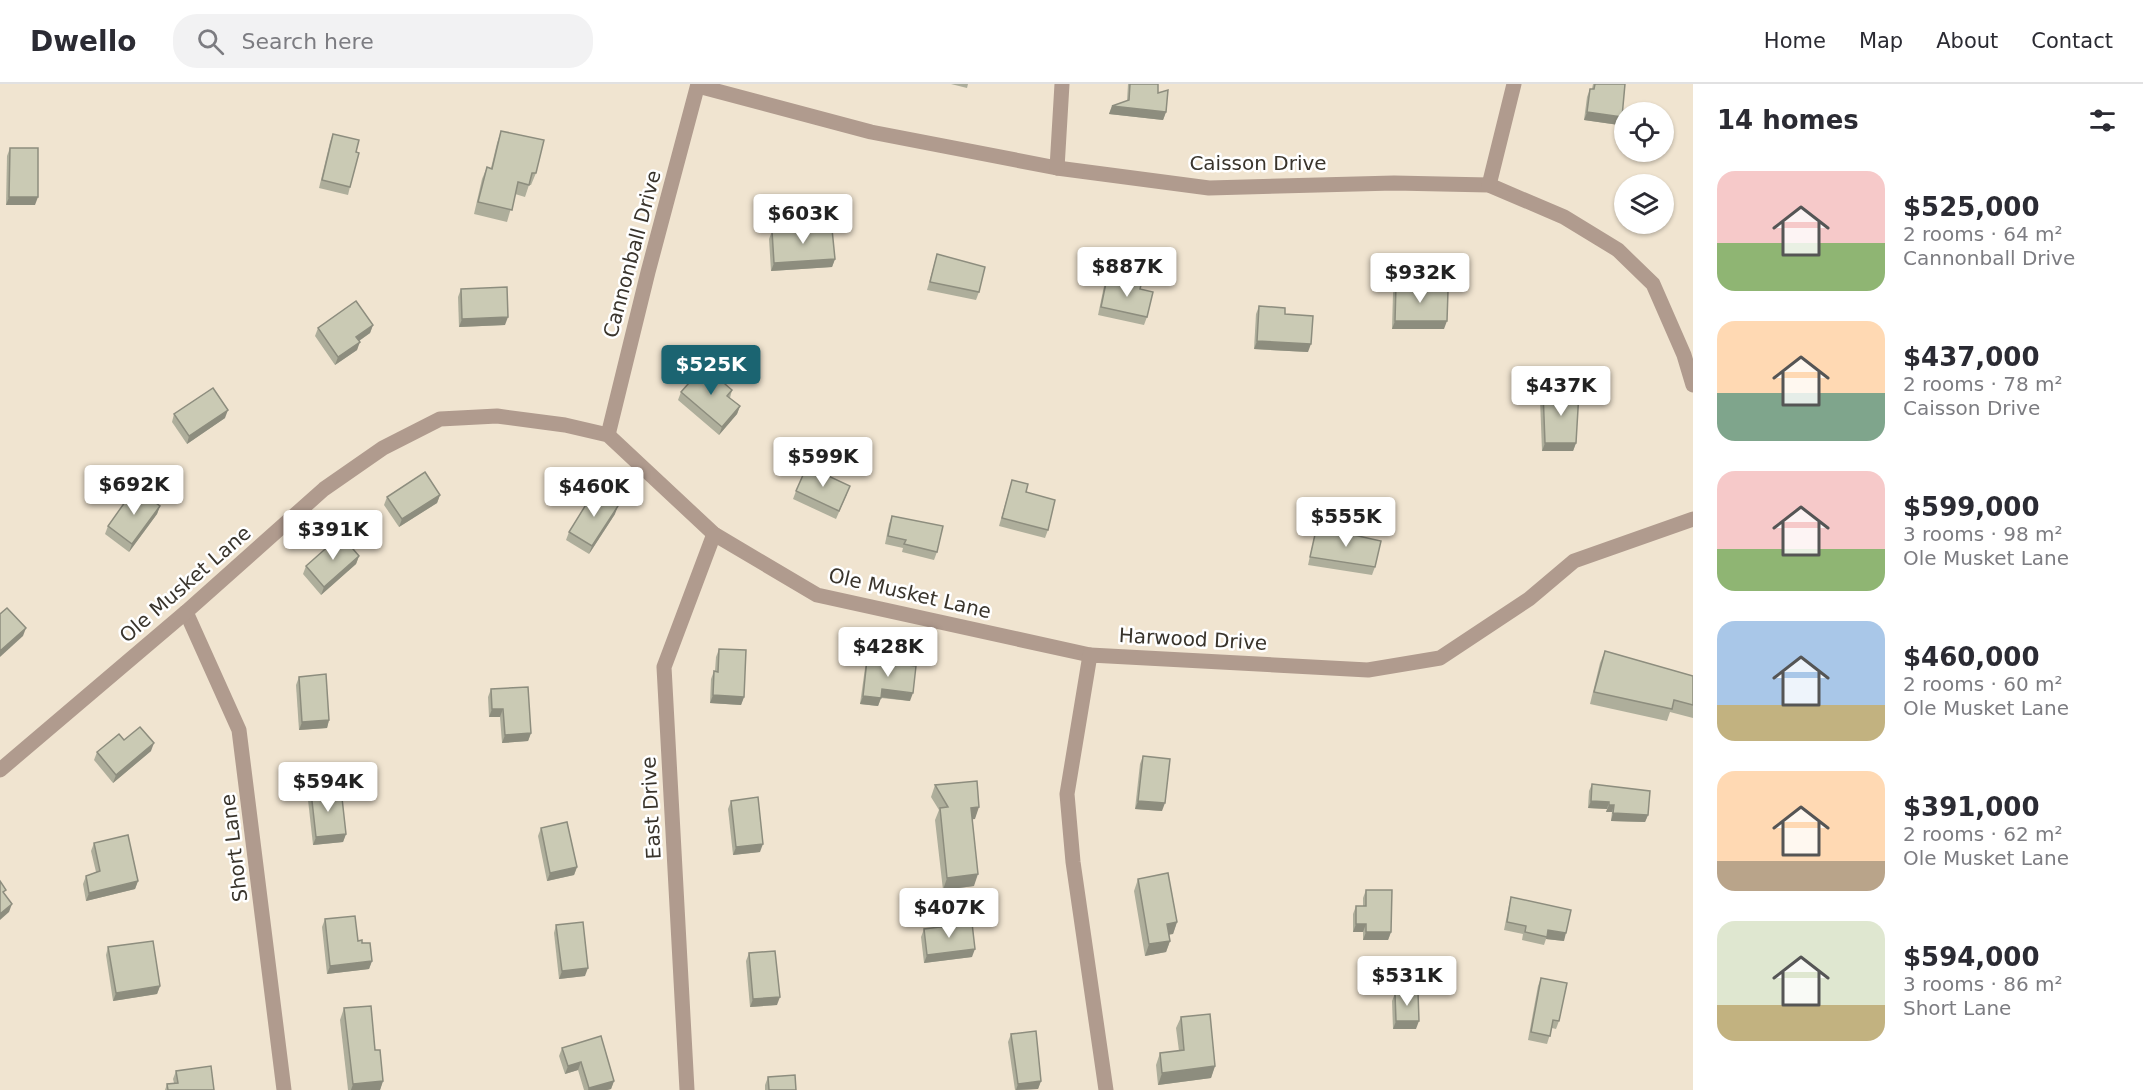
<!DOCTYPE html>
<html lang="en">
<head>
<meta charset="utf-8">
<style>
  :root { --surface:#fff; --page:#f2f2f3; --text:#2b2b33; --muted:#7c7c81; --line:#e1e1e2; --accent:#1b6471 }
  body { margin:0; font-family:"DejaVu Sans",sans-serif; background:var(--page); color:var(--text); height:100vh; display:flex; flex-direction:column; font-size:22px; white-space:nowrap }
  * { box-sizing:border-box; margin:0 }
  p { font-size:20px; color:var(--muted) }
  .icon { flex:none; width:33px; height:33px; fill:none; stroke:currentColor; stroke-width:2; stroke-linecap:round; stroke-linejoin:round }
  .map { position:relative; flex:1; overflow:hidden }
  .details { display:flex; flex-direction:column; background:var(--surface); width:450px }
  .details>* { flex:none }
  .fabs { position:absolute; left:1614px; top:18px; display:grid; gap:12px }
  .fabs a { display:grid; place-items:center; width:60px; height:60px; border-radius:50%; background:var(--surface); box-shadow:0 2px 4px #0004; font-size:30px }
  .price { position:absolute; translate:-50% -51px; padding:0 14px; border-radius:6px; background:#fff; color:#222; font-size:20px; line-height:39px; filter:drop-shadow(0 2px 3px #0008) }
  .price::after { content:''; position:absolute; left:50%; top:36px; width:18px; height:14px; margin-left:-9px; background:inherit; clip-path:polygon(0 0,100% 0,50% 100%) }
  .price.on { background:var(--accent); color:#fff }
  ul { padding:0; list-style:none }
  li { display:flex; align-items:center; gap:18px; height:150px; padding:0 24px }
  li span { display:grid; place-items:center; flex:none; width:168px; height:120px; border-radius:18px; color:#555 }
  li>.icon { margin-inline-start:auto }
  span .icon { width:72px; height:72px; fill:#fffc; stroke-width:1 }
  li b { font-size:26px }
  h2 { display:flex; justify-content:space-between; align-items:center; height:72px; padding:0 24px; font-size:26px }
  header { display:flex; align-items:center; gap:36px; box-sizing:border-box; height:84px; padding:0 30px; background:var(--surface); border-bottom:2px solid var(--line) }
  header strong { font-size:28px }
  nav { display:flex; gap:33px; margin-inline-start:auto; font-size:21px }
  .search { width:420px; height:54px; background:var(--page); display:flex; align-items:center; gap:15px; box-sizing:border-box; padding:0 21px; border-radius:24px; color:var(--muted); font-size:22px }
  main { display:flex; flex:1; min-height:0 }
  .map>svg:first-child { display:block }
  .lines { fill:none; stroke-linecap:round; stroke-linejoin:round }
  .street { stroke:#b09b8e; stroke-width:15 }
  .wall { fill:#aeae9b }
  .shaded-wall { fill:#8d8d7e }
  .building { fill:#cacab4; stroke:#8d8d7e; stroke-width:1.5 }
  .labels { text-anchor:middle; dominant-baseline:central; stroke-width:5; stroke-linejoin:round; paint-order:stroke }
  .street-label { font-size:20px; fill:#39342c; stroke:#fff }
</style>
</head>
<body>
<header>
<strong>Dwello</strong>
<div class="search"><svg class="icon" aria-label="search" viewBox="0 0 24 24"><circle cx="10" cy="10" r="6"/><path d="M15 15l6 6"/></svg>Search here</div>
<nav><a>Home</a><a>Map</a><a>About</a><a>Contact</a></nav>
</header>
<main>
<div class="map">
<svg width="1693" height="1006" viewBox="0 0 1693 1006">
  <rect width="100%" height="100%" fill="#f0e4d0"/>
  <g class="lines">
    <g class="street">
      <path d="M698,2L871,48L1057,84L1209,104L1394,99L1489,101L1564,133L1618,166L1653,200L1684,271L1693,301"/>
      <path d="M1057,84L1062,0"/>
      <path d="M1489,101L1514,0"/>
      <path d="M608,351L648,188L698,0"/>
      <path d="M186,528L239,646L284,1006"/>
      <path d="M0,686L186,528L324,405L383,364L440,335L497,332L565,341L608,351L714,450L817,511L1090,571"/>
      <path d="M687,1006L664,583L714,450"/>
      <path d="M1106,1006L1073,778L1067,710L1090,571L1368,586L1440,574L1529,515L1574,477L1693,435"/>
    </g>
  </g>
  <g class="wall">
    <path d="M951,0H968L967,4Z"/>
    <path d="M1128,0H1158V9L1166,28L1163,36L1109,30L1112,22L1127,17Z"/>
    <path d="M1593,0H1625L1622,33L1619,41L1584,36L1587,13L1590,5H1592Z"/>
    <path d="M501,47L536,89L531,101H529L525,113L515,110L507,138L474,130L482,95L487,83L491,84L497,59Z"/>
    <path d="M333,50L356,68L350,103L348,111L319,104L330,58Z"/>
    <path d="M10,64L35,121H6L7,72Z"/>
    <path d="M816,146L835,175L832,183L771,187L769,155L772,147Z"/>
    <path d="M937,170L979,208L976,216L927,206Z"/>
    <path d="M1107,194L1140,205L1147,233L1144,241L1098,231L1104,202Z"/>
    <path d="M1396,201L1420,206L1444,245H1392L1393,209Z"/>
    <path d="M461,205L505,241L459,243L458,213Z"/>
    <path d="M1259,222L1285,230L1308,268L1254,265L1256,230Z"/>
    <path d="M373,241L370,249L359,257L357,266L335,281L315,252L318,244Z"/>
    <path d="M732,306L730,314L740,322L737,330L719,351L678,316L681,308Z"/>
    <path d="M1543,307L1576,359L1573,367H1542L1540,315Z"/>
    <path d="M174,330L225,334L187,360L172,338Z"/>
    <path d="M1012,396L1048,446L1045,454L999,442Z"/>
    <path d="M796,407L847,410L836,435L793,415Z"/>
    <path d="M440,411L437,419L399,443L384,421L387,413Z"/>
    <path d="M160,422L157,430L129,468L105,450L108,442Z"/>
    <path d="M615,430L589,470L566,456L569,448Z"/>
    <path d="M892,432L937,468L934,476L902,468L903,464L885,460L889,440Z"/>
    <path d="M1316,446L1329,450L1331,446L1375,483L1372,491L1308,481L1314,454Z"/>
    <path d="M359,472L356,480L321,511L303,490L306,482Z"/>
    <path d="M719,565L744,613L741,621L710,619L711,595L714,587H715L716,573Z"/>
    <path d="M1605,567L1693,592V634L1670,628L1667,637L1590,620L1600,579Z"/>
    <path d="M867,576L910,617L881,614L878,622L860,620L865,584Z"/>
    <path d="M299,593L329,636L327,644L299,646L296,601Z"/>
    <path d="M491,605L531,649L528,657L502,659L500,633H489L488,613Z"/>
    <path d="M124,656L151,667L113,699L94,676L97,668Z"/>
    <path d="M1143,672L1162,727L1135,725L1140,680Z"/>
    <path d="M1592,700L1648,731L1645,738L1611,737L1612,728H1606L1607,725L1588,724L1589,707Z"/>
    <path d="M935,701L975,735H972L974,802L943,806L935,736L939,726L931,713Z"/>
    <path d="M311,708L346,750L343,758L313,761L308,716Z"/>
    <path d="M731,717L760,768L733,771L728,725Z"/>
    <path d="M541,744L577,783L574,791L547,797L538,752Z"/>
    <path d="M94,759L138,797L135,805L86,817L83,800L86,792L96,788L91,767Z"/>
    <path d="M1138,795L1177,838L1173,850H1169L1170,857L1166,868L1145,872L1134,807Z"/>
    <path d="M1366,806L1391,848L1388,856H1363V848H1353V830L1356,822H1363V814Z"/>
    <path d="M1511,813L1564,857L1546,855L1544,861L1522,856L1523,850L1504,846L1509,821Z"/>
    <path d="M325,835L362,859L372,877L369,885L327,890L322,843Z"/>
    <path d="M556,841L585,892L559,895L554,849Z"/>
    <path d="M924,845L972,873L924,879L921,853Z"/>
    <path d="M108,863L160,902L157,910L113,917L106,871Z"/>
    <path d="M749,869L777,921L750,923L746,877Z"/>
    <path d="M1541,894L1559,937L1556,945L1552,944L1547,960L1528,956L1538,902Z"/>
    <path d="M1395,909L1416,945H1393L1392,917Z"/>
    <path d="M344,924L375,966L383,997L380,1006H348L340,936Z"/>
    <path d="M1181,933L1215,982L1211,994L1158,1001L1156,981L1160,969L1179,967L1176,944Z"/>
    <path d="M1011,950L1041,997L1038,1005L1015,1006L1008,958Z"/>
    <path d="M562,964L614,997L611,1005L607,1006H584L578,986L565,990L559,972Z"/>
    <path d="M176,987L214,1006H165L167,1000L174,999L173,995Z"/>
    <path d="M768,993L796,1006H765V1001Z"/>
  </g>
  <g class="shaded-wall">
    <path d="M1112,22L1166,28L1163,36L1109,30Z"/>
    <path d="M1587,28L1622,33L1619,41L1584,36Z"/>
    <path d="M9,113H38L35,121H6Z"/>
    <path d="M835,175L832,183L771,187L774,179Z"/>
    <path d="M508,233L505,241L459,243L462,235Z"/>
    <path d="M1395,237H1447L1444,245H1392Z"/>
    <path d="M373,241L370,249L353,261L356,253Z"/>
    <path d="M1257,257L1311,260L1308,268L1254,265Z"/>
    <path d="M360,258L357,266L335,281L338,273Z"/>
    <path d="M740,322L737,330L719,351L722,343Z"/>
    <path d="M228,326L225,334L187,360L189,352Z"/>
    <path d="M1545,359H1576L1573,367H1542Z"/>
    <path d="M440,411L437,419L399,443L402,435Z"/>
    <path d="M160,422L157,430L129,468L132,460Z"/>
    <path d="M618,422L615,430L589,470L592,462Z"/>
    <path d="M359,472L356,480L321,511L324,503Z"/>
    <path d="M26,544L23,552L0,573V567Z"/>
    <path d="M882,605L913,609L910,617L879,613Z"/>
    <path d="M713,611L744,613L741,621L710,619Z"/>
    <path d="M863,612L881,614L878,622L860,620Z"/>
    <path d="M492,625H503L500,633H489Z"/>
    <path d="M329,636L327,644L299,646L302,638Z"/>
    <path d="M531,649L528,657L502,659L505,651Z"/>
    <path d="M154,659L151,667L113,699L116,691Z"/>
    <path d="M1138,717L1165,719L1162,727L1135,725Z"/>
    <path d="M1591,717L1609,718L1607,725L1588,724Z"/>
    <path d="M1609,721H1614L1612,728H1606Z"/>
    <path d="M979,723L975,735L967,736L971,724Z"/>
    <path d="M1613,729L1648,731L1645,738L1611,737Z"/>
    <path d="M346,750L343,758L313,761L316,753Z"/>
    <path d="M763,760L760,768L733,771L736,763Z"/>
    <path d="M577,783L574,791L547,797L550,789Z"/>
    <path d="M978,790L974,802L943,806L947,794Z"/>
    <path d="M138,797L135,805L86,817L89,809Z"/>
    <path d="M12,820L9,828L0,836V830Z"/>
    <path d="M1177,838L1173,850L1163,852L1167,840Z"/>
    <path d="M1356,840H1366L1363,848H1353Z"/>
    <path d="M1548,846L1566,849L1564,857L1546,855Z"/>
    <path d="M1366,848H1391L1388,856H1363Z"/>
    <path d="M1170,857L1166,868L1145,872L1149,860Z"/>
    <path d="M975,865L972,873L924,879L927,871Z"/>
    <path d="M372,877L369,885L327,890L330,882Z"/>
    <path d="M588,884L585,892L559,895L562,887Z"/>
    <path d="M160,902L157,910L113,917L116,909Z"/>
    <path d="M780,913L777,921L750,923L753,915Z"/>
    <path d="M1396,937H1419L1416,945H1393Z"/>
    <path d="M581,978L578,986L565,990L568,982Z"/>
    <path d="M1215,982L1211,994L1158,1001L1162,989Z"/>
    <path d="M383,997L380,1006H351L353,1000Z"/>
    <path d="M614,997L611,1005L607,1006H588L589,1004Z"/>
    <path d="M1041,997L1038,1005L1016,1006L1018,1000Z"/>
  </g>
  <g class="building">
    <path d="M1130,0H1158V9L1168,6L1166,28L1112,22L1129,16Z"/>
    <path d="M1595,0H1625L1622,33L1587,28L1590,5H1594Z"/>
    <path d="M501,47L544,56L536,89H532L529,101L518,98L512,126L478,118L487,83L492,85Z"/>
    <path d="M333,50L359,56L356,68L359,69L350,103L322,96Z"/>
    <path d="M10,64H38V113H9Z"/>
    <path d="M816,142V146L832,145L835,175L774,179L772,147Z"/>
    <path d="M937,170L985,183L979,208L930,198Z"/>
    <path d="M1107,194L1141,201L1140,205L1153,208L1147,233L1101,223Z"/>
    <path d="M1396,201L1421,202L1420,206L1448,207L1447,237H1395Z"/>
    <path d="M507,203L508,233L462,235L461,205Z"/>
    <path d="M356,217L373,241L356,253L360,258L338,273L318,244Z"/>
    <path d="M1259,222L1285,224V230L1313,232L1311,260L1257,257Z"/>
    <path d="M704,282L732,306L727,312L740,322L722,343L681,308Z"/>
    <path d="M213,304L228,326L189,352L174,330Z"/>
    <path d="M1543,307L1579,308L1576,359H1545Z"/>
    <path d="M807,382L850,402L839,427L796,407Z"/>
    <path d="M425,388L440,411L402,435L387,413Z"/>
    <path d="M1012,396L1028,400L1026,408L1055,416L1048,446L1002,434Z"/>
    <path d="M135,404L160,422L132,460L108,442Z"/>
    <path d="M595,406L618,422L592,462L569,448Z"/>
    <path d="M892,432L943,442L937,468L904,460L906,456L888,452Z"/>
    <path d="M1316,446L1330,450L1331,446L1381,457L1375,483L1310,473Z"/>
    <path d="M341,451L359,472L324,503L306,482Z"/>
    <path d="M7,524L26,544L0,567V530Z"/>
    <path d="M719,565L746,566L744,613L713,611L714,587L718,588Z"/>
    <path d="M1605,567L1693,592V621L1674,616L1672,625L1594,608Z"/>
    <path d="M867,576L916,582L913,609L882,605L881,614L863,612Z"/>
    <path d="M326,590L329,636L302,638L299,593Z"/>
    <path d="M528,603L531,649L505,651L503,625H492L491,605Z"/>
    <path d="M140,643L154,659L116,691L97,668L119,650L124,656Z"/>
    <path d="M1143,672L1170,675L1165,719L1138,717Z"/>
    <path d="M977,697L979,723L971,724L978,790L947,794L940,724L948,723L935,701Z"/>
    <path d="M1592,700L1650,707L1648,731L1613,729L1614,721H1609V718L1591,717Z"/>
    <path d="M341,705L346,750L316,753L311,708Z"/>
    <path d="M758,713L763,760L736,763L731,717Z"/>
    <path d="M567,738L577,783L550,789L541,744Z"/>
    <path d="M128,751L138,797L89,809L86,792L100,787L94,759Z"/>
    <path d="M1168,789L1177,838L1167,840L1170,857L1149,860L1138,795Z"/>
    <path d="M0,797L6,806L3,808L12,820L0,830Z"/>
    <path d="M1366,806H1392L1391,848H1366V840H1356V822H1366Z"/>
    <path d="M1511,813L1571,826L1566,849L1548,846L1547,853L1525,848L1526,842L1507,838Z"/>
    <path d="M355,832L358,857L362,856V859H370L372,877L330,882L325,835Z"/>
    <path d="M583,838L588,884L562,887L556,841Z"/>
    <path d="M972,839L975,865L927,871L924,845Z"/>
    <path d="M153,857L160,902L116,909L108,863Z"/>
    <path d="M775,867L780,913L753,915L749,869Z"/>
    <path d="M1541,894L1567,899L1559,937L1553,936L1550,952L1531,948Z"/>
    <path d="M1418,908L1419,937H1396L1395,909Z"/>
    <path d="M371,922L375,966H380L383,997L353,1000L344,924Z"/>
    <path d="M1210,930L1215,982L1162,989L1160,969L1184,966L1181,933Z"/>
    <path d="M1036,947L1041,997L1018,1000L1011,950Z"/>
    <path d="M601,952L614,997L589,1004L581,978L568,982L562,964Z"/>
    <path d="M211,982L214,1006H168L167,1000L178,999L176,987Z"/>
    <path d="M795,991L796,1006H769L768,993Z"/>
  </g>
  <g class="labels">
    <g class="street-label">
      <text x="1258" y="79">Caisson Drive</text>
      <text transform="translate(632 170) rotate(-75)">Cannonball Drive</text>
      <text transform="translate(185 500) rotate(-41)">Ole Musket Lane</text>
      <text transform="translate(910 509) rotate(13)">Ole Musket Lane</text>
      <text transform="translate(1193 555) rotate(3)">Harwood Drive</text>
      <text transform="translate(651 724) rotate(-93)">East Drive</text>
      <text transform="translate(234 764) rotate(-97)">Short Lane</text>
    </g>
  </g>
</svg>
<div class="fabs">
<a><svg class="icon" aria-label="locate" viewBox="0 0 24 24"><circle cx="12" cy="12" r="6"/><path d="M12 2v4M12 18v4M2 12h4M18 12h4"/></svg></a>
<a><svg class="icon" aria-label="layers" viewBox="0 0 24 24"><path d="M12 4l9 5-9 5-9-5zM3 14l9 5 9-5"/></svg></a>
</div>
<b class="price" style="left:803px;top:161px">$603K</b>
<b class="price" style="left:1127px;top:214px">$887K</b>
<b class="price" style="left:1420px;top:220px">$932K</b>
<b class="price on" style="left:711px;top:312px">$525K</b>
<b class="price" style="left:1561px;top:333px">$437K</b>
<b class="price" style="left:823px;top:404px">$599K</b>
<b class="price" style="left:134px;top:432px">$692K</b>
<b class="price" style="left:594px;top:434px">$460K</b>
<b class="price" style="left:1346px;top:464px">$555K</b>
<b class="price" style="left:333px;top:477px">$391K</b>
<b class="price" style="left:888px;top:594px">$428K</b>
<b class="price" style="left:328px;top:729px">$594K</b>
<b class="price" style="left:949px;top:855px">$407K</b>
<b class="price" style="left:1407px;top:923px">$531K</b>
</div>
<section class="details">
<h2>14 homes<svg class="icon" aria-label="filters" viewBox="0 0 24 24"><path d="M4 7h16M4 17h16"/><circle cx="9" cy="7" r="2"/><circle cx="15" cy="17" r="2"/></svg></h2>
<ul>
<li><span style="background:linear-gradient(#f6c9c9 60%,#8fb573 0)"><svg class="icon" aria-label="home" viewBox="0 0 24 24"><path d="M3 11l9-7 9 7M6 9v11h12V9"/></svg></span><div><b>$525,000</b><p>2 rooms · 64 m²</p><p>Cannonball Drive</p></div></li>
<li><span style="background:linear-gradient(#ffd9b3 60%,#7fa58c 0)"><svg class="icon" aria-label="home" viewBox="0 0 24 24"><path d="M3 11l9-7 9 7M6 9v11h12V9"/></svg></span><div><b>$437,000</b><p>2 rooms · 78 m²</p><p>Caisson Drive</p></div></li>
<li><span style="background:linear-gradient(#f6c9c9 65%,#8fb573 0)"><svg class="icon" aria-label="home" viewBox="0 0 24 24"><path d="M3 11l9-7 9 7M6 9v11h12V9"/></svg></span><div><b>$599,000</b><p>3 rooms · 98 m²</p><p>Ole Musket Lane</p></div></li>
<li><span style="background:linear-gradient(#a9c7e8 70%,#c2b280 0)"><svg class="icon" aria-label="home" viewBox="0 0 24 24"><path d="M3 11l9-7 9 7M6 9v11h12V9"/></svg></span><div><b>$460,000</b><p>2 rooms · 60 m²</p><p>Ole Musket Lane</p></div></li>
<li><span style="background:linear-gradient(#ffd9b3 75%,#b9a48a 0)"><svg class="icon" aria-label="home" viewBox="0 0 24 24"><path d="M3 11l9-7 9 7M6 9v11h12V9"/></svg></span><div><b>$391,000</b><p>2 rooms · 62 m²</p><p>Ole Musket Lane</p></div></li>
<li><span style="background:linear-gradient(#dfe7d0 70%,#c2b280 0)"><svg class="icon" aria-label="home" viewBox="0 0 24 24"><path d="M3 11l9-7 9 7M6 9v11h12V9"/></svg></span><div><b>$594,000</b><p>3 rooms · 86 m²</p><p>Short Lane</p></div></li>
</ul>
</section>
</main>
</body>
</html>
